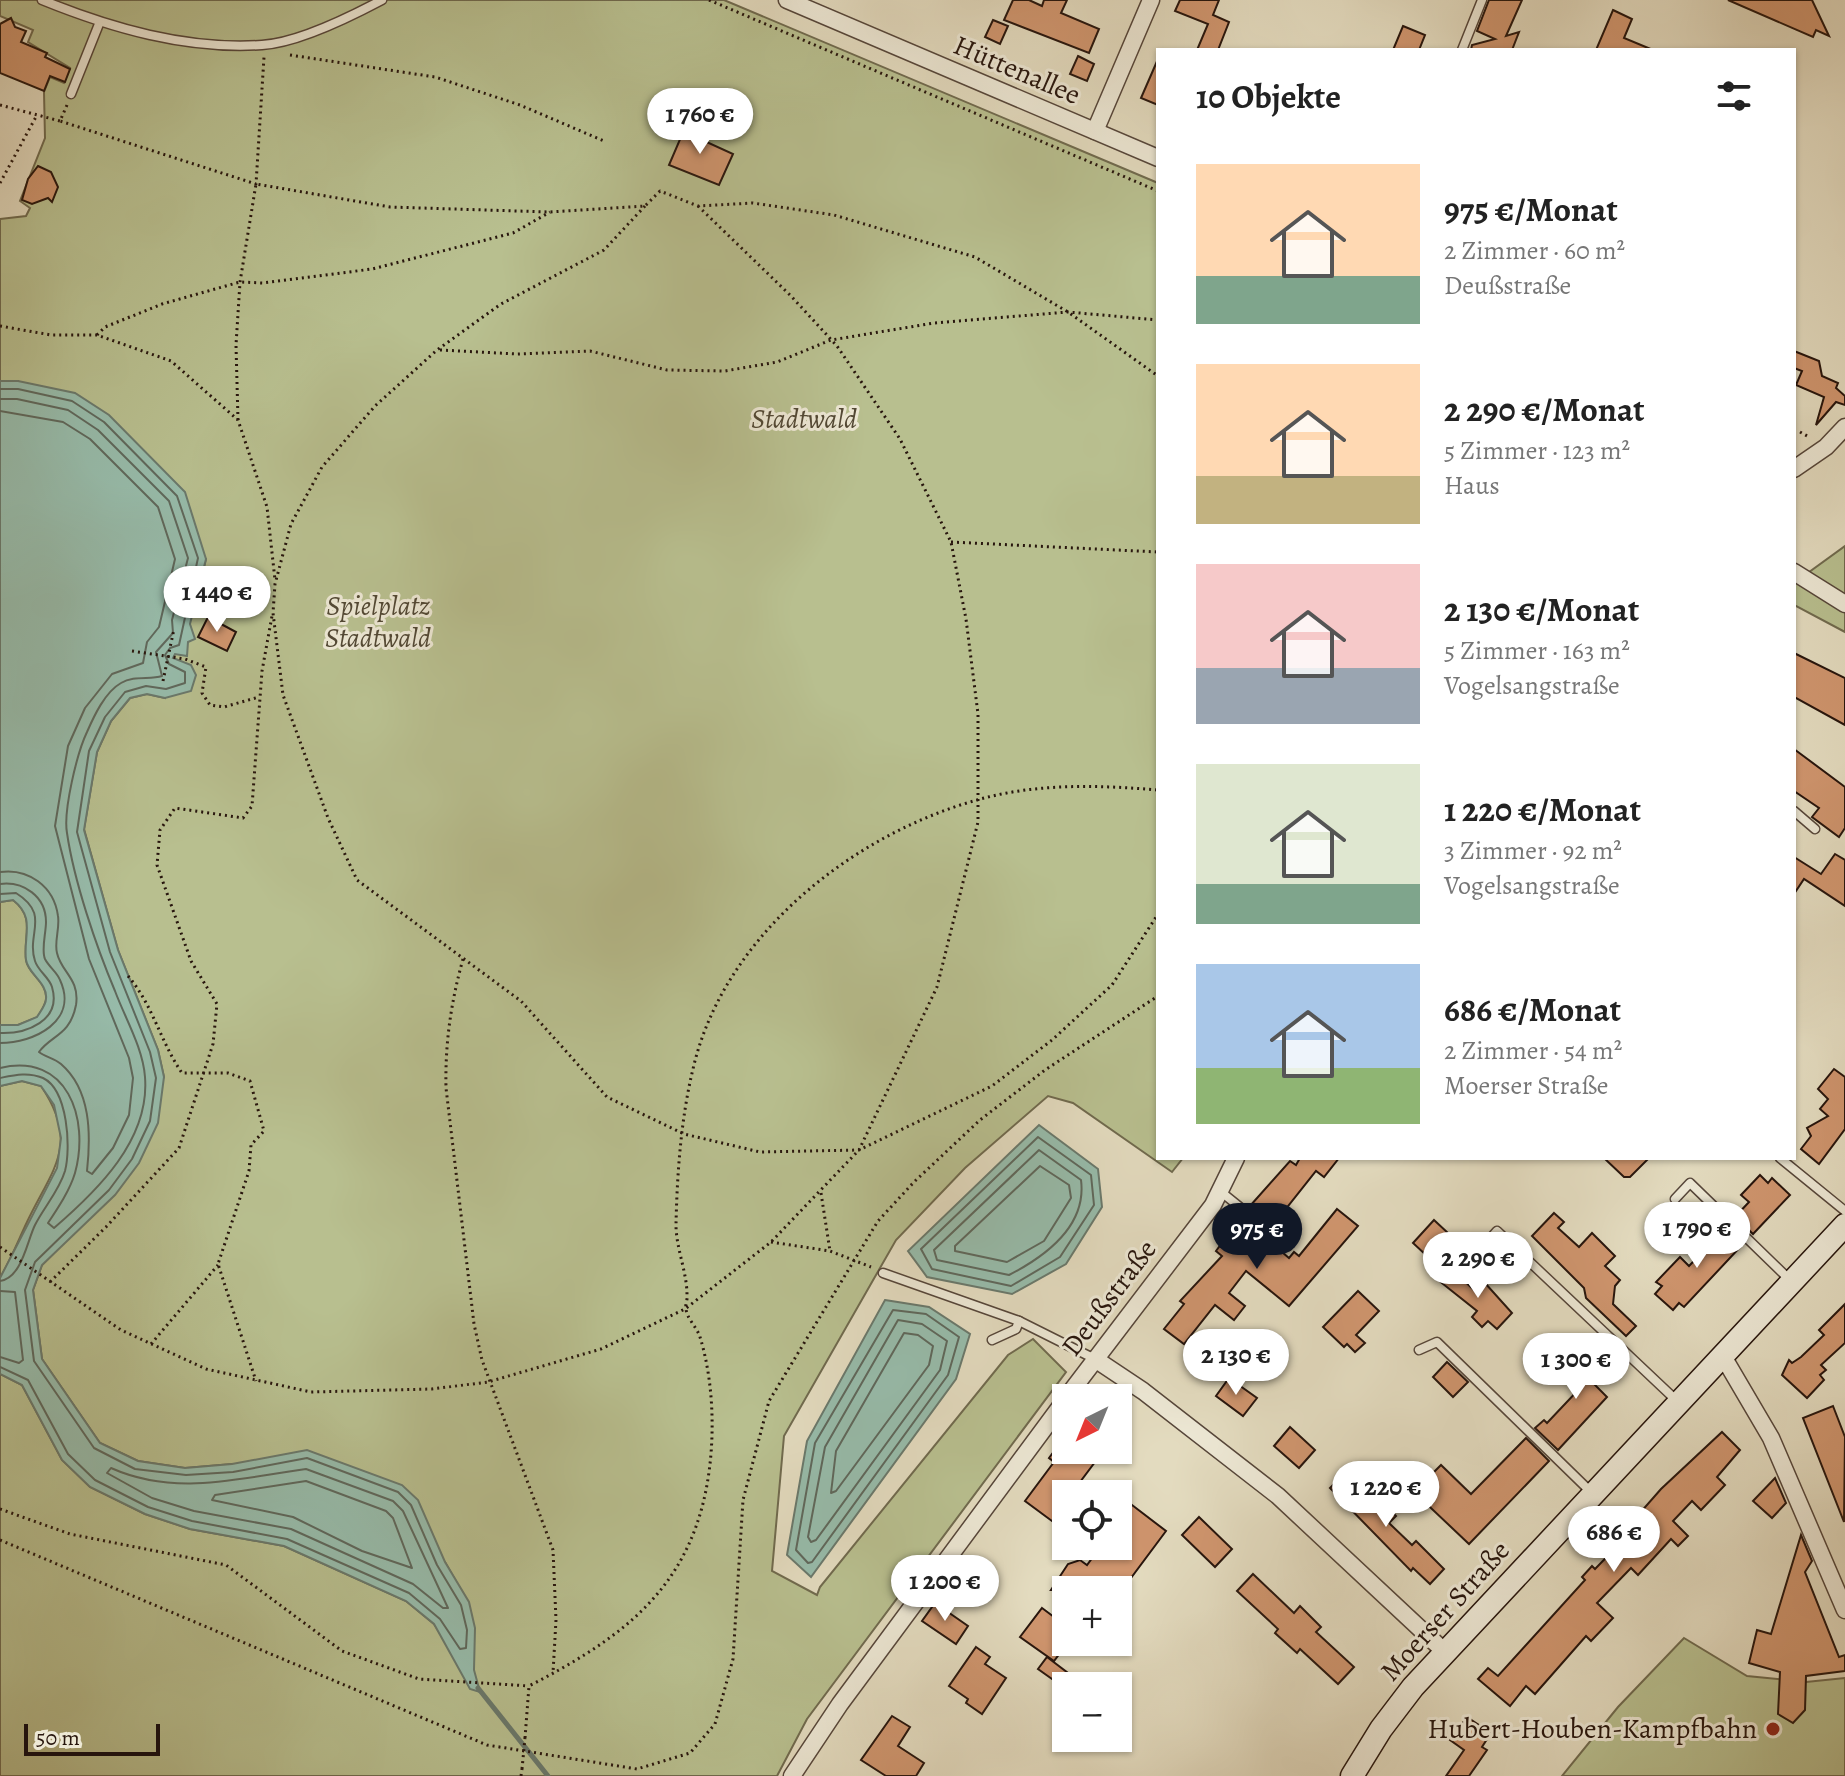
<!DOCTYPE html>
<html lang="de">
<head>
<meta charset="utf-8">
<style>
  :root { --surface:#fff; --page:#f6f6f6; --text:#222; --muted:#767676; --accent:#111827 }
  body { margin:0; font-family:Alegreya,serif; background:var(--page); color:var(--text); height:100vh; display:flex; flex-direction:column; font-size:30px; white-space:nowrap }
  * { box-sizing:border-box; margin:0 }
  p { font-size:26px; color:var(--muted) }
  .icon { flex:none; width:44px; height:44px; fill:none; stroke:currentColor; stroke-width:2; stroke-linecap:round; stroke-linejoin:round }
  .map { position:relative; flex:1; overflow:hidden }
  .sheet { position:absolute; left:1156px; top:48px; width:640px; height:1112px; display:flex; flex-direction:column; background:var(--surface); border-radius:0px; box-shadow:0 2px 6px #0004 }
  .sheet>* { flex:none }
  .needle { width:52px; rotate:223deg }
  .buttons { position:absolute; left:1052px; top:1384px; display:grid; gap:16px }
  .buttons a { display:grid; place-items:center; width:80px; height:80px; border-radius:0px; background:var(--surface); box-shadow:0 2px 6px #0004; font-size:40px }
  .scale { position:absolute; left:24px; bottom:20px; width:136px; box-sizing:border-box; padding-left:8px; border:4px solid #27150d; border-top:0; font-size:22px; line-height:28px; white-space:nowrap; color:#27150d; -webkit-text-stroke:6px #ede8d5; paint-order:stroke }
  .price { position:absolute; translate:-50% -68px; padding:0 18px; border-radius:28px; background:#fff; color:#222; font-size:26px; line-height:52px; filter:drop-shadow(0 2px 4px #0008) }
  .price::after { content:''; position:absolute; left:50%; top:48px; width:24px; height:18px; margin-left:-12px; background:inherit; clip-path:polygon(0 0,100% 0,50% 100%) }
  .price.active { background:var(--accent); color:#fff }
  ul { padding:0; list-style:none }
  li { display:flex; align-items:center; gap:24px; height:200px; padding:0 40px }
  li span { display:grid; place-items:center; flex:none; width:224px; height:160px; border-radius:0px; color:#555 }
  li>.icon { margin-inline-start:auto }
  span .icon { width:96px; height:96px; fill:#fffc; stroke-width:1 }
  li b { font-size:34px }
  h2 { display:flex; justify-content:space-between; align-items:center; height:96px; padding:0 40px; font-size:34px }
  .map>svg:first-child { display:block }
  .green { fill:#b8bf8f; stroke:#706a4e; stroke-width:2 }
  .water { fill:#97bcab; stroke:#6a796c; stroke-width:2 }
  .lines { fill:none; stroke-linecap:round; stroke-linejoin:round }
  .shore { stroke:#5f685c; stroke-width:2 }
  .stream { stroke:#6a796c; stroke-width:5 }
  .building { fill:#cf956e; stroke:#27150d; stroke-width:2 }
  .service-casing { stroke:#56463a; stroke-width:11 }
  .minor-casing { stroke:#56463a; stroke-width:19 }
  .secondary-casing { stroke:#27150d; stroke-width:25 }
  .path { stroke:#27150d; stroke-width:3; stroke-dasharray:2 4; stroke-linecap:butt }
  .service { stroke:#ede8d5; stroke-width:8 }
  .minor { stroke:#ede8d5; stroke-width:16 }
  .secondary { stroke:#ede8d5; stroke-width:22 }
  .path-bridge { stroke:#27150d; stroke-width:3; stroke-dasharray:2 4; stroke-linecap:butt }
  .poi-dot { fill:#8f2418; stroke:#ede8d5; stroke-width:3 }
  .labels { text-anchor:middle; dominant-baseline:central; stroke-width:6; stroke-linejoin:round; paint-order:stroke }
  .street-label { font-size:28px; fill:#27150d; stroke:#ede8d5 }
  .park-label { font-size:28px; font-style:italic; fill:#524834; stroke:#ede8d5 }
  .poi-label { font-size:28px; fill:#27150d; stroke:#ede8d5; text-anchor:end }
</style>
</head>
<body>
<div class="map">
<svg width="1845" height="1776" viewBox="0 0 1845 1776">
  <rect width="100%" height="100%" fill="#e3dbbf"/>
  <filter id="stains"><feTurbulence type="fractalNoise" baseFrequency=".0025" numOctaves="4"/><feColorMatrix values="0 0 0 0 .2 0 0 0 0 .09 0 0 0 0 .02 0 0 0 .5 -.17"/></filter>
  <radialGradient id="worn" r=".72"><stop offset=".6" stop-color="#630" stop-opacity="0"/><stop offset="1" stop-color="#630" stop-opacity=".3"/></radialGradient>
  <g class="green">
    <path d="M0,0H724L1158,183V1158H1183L1172,1172L1073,1103L1048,1096L965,1168L896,1240L784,1436L772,1571L817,1595L820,1587L1008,1355L1033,1339L1066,1372L807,1719L777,1776H0V1374L22,1385L62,1460L90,1487L145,1514L190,1529L284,1546L406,1601L434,1624L452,1652L469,1604L445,1562L232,1464L185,1468L138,1461L100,1443L42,1359L33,1290L42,1265L56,1251L164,1077L158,1050L118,950L84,829L97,752L111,721L130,698L147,694L165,698L173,658L189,624L206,559L18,381H0V219L26,216L30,208L20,201L45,138L44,92L50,77L64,83L70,68L28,42L33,30L0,16Z"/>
    <path d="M1845,546V632L1794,605V583Z"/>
    <path d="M13,900C36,918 23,935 26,960C28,974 48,983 46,999C46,1004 40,1012 38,1017L18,1025H0V902Z"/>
    <path d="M22,1081L41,1086C81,1145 52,1169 27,1222C18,1241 11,1259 0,1278V1086Z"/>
    <path d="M1684,1638L1747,1676L1806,1682L1845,1678V1776H1562L1618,1707Z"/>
  </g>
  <g class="water">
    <path d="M0,381H18L75,393L109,415L185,492L206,559L190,624L195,639L188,642L187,656L175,654L173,658L191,665L196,675L191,691L165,698L147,694L130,698L111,721L97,752L84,830L118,950L158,1050L164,1077L158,1123L139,1163L115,1195L42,1265L33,1290L42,1359L100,1443L138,1461L185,1468L232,1464L307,1450L402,1485L418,1500L445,1562L469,1602L475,1628L474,1670L480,1692L470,1689L434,1624L406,1601L284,1546L190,1529L145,1514L90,1487L62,1460L22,1385L0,1374V1278L57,1168L61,1138L54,1105L41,1086L22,1081L0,1086V1025H18L37,1017C40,1012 46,1005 46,999C48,983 28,974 26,960C23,935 36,918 13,900L0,902Z"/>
    <path d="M1039,1125L1098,1169L1102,1207L1066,1264L1012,1294L927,1277L908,1251Z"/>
    <path d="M885,1300L929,1307L970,1334L956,1379L811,1577L787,1555L807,1441Z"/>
  </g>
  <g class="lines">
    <g class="shore">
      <path d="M0,389H18L72,401L104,422L177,496L198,558L179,645L170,648L165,655L169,664L185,672V683L166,689L146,686L125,692L105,717L89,751L77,832L110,952L150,1052L156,1078L150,1121L132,1159L109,1190L35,1262L25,1290L34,1361L94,1448L135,1469L186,1475L233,1472L307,1458L398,1492L411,1505L437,1565L461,1605L467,1630L466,1648L460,1649L440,1619L409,1593L287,1539L192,1521L148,1507L95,1480L68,1454L28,1380L0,1367"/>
      <path d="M0,399H17L68,410L98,430L169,501L188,558L172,620L173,633L156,652L162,676C150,680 134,675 121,683C105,692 94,716 87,732C77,753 63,811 67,833C74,881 96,946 115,991C125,1018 143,1048 145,1077C150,1140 97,1191 54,1228L48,1223C58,1208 70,1190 75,1173C90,1118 67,1052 0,1068"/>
      <path d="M0,411L63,422L90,439L158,507L175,559L159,627L147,642L143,663L112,674L85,708L68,746L55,826L89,959L129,1058L133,1078L129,1115L113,1148L92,1174L87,1171C91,1134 91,1090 61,1064C54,1058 45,1057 39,1052C51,1035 70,1036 76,1005C80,979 61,972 57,953C54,942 60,928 58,916C54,886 28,868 0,872"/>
      <path d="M0,884C23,881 46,896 46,922C46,933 41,950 45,959C49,967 57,972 60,980C79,1021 34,1043 0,1043"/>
      <path d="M0,894L16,893C51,915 26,933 35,961C38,971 49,977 52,987C62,1021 26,1034 0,1033"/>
      <path d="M0,1078C15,1075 28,1072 43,1078C68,1090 71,1148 65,1171C59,1191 44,1207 35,1225C27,1241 22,1278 0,1281"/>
      <path d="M1038,1137L1091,1175L1094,1205L1060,1257L1011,1286L932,1269L921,1249Z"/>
      <path d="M1039,1150L1081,1180C1087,1226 1046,1256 1009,1275L937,1260L934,1250Z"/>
      <path d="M1040,1166L1069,1185L1071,1198L1044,1241L1007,1262L955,1251V1246Z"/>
      <path d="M0,1291L15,1292L23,1360L19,1363L0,1357"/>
      <path d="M893,1310L926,1314L959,1337L948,1375L812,1562L808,1563L796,1550L815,1443Z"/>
      <path d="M898,1320L922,1324L947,1341L940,1370L816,1540L811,1542L808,1537L825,1447Z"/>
      <path d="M904,1333L918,1335L933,1346L929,1365L836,1491L831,1493L836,1451Z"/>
      <path d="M306,1469L393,1501L403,1511L448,1608H443L413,1584L291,1529L194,1511L152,1498L107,1473L111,1468C176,1497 239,1478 306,1469Z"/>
      <path d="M306,1481L386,1511L393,1518L412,1568L362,1551L293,1517L212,1500L215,1495Z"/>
    </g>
    <path class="stream" d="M478,1688L548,1776"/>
  </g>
  <g class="building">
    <path d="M1013,0H1029L1042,6L1044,0H1067L1061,13L1099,29L1089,53L1004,20Z"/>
    <path d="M1180,0H1219L1213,15L1229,22L1218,50H1197L1208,24L1175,11Z"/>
    <path d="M1489,0H1522L1506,36L1519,32L1512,50H1471L1472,45L1495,39L1477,31Z"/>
    <path d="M1728,0H1812L1829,36L1816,30L1813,37Z"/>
    <path d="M1613,10L1632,19L1624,38L1653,50H1596Z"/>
    <path d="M11,18L15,27L26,31L21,42L47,53L45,57L70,69L65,82L50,76L44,91L0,73V24Z"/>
    <path d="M993,20L1008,26L1000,44L985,37Z"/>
    <path d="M1403,26L1425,35L1419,50H1393Z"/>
    <path d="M1078,56L1094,64L1087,81L1070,74Z"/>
    <path d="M1158,59V105L1141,98Z"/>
    <path d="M687,123L704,130L700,139L733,154L719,185L669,165Z"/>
    <path d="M38,166L51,172L58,187L52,202L48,198L32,204L22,200L28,179Z"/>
    <path d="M1794,351L1819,361L1822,376L1838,383L1836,388L1845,396V405L1836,402L1816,425L1824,397L1796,385L1802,371L1794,368Z"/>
    <path d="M208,617L236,632L227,651L198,637Z"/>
    <path d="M1794,653L1845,678V725L1794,697Z"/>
    <path d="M1794,749L1845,787V828L1839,837L1812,817L1819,808L1794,791Z"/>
    <path d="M1835,854L1845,860V906L1804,879L1794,894V857L1821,874Z"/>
    <path d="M1834,1069L1845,1077V1129L1819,1164L1801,1149L1811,1136L1807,1128L1828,1116L1820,1109L1828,1099L1818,1089Z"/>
    <path d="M1300,1158H1339L1324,1177L1316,1171L1273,1225L1250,1206L1290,1161L1296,1165Z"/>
    <path d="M1604,1158H1649L1630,1177H1624Z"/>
    <path d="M1760,1175L1768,1183L1772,1178L1790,1195L1753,1234L1735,1217L1749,1202L1741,1195Z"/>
    <path d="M1337,1209L1358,1226L1289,1306L1246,1271L1229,1293L1245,1306L1234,1320L1215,1305L1184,1344L1164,1329L1184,1304L1180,1301L1222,1256L1216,1251L1241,1217L1289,1258L1294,1252L1299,1256Z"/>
    <path d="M1554,1213L1564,1222L1558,1228L1579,1247L1592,1233L1615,1256L1605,1266L1620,1280L1615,1286L1613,1304L1636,1326L1626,1336L1586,1298L1584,1288L1532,1236Z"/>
    <path d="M1434,1220L1463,1247L1441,1269L1413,1243Z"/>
    <path d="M1716,1225H1723L1743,1244L1684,1307L1679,1303L1673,1310L1655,1294L1662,1286L1656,1282L1680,1257L1689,1266L1716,1238Z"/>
    <path d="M1450,1267L1476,1292L1485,1283L1512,1313L1497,1329L1488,1321L1482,1327L1472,1317L1477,1311L1438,1280Z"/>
    <path d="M1358,1291L1379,1311L1356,1335L1365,1343L1355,1352L1347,1344L1344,1347L1323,1327Z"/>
    <path d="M1845,1304V1343L1821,1365L1826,1370L1820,1375L1824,1380L1807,1398L1782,1375L1789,1360L1792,1363L1801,1357L1824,1335L1819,1330Z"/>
    <path d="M1593,1351L1606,1363L1595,1374L1600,1379L1595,1385L1607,1397L1558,1450L1535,1428L1544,1420L1547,1423L1582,1386L1561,1365L1572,1354L1582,1363Z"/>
    <path d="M1447,1362L1468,1382L1453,1397L1433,1377Z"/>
    <path d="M1229,1378L1257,1398L1243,1416L1216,1396Z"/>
    <path d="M1833,1406L1845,1437L1844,1522L1803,1418Z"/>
    <path d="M1290,1427L1315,1450L1299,1468L1274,1446Z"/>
    <path d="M1722,1432L1740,1450L1717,1477L1725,1485L1701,1510L1692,1501L1673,1521L1688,1536L1678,1546L1671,1539L1638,1575L1631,1568L1597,1603L1613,1618L1591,1641L1586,1636L1535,1694L1526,1686L1510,1706L1478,1679L1488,1668L1498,1676L1585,1580L1582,1577L1592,1566L1595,1569L1629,1534L1625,1530L1661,1489Z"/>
    <path d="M1066,1435V1450H1104L1071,1494H1066L1065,1514L1056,1524L1025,1501L1054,1462L1049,1458Z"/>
    <path d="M1526,1438L1549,1461L1469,1544L1414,1492L1441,1465L1471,1494Z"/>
    <path d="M1345,1473L1381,1508L1385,1505L1396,1516L1389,1523L1412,1545L1416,1541L1444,1569L1430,1584L1413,1568L1411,1571L1330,1488Z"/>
    <path d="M1775,1478L1786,1503L1772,1518L1753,1501Z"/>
    <path d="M1132,1505L1166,1531L1122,1590H1051L1068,1564L1080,1560L1087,1565L1101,1546H1118V1523Z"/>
    <path d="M1199,1517L1232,1549L1215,1567L1182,1535Z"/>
    <path d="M1801,1535L1812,1561L1805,1572L1839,1657L1845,1655V1671L1806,1676L1805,1710L1793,1723L1778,1714L1780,1672L1749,1663L1757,1630L1771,1634Z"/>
    <path d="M1253,1574L1294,1613L1300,1606L1321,1627L1316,1632L1354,1667L1338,1684L1300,1649L1297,1653L1275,1633L1278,1629L1237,1591Z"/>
    <path d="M935,1603L968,1626L956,1644L922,1621Z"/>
    <path d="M1042,1608L1066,1626V1645L1054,1661L1020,1637Z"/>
    <path d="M976,1647L990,1657L985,1664L1006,1678L982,1714L966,1703L968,1699L949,1686Z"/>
    <path d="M1047,1657L1068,1673L1059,1684L1038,1669Z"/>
    <path d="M892,1716L910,1727L898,1746L924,1763L916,1776H886L861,1760Z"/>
    <path d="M1467,1717L1491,1733L1482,1747L1487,1750L1469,1776H1446L1464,1750L1450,1740Z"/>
  </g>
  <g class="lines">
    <g class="service-casing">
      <g id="service">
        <path d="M42,0C111,28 186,50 262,45C298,43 350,17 382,0"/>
        <path d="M1462,50L1482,0"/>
        <path d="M71,94L99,24"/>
        <path d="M1794,811L1815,829"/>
        <path d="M1780,1158L1845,1211"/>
        <path d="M1220,1191L1288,1246"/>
        <path d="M1675,1199L1690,1183L1792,1282"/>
        <path d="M1466,1266L1497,1231L1677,1401"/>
        <path d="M883,1273L1019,1321L1095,1359"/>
        <path d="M992,1340L1016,1329L1019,1321"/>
        <path d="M1419,1350L1437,1342L1593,1494"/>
      </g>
    </g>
    <g class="minor-casing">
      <g id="minor">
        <path d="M787,0L1158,158"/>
        <path d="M1095,131L1151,0"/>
        <path d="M1794,469L1826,447L1845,427"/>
        <path d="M1794,572L1845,604"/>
        <path d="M1724,1358L1771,1438L1845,1610"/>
        <path d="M1095,1359L1143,1391L1278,1496L1445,1652"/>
        <path d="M1066,1398L1213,1205L1236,1158"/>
        <path d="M792,1776L840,1704L1066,1399"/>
      </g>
    </g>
    <g class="secondary-casing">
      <path id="secondary" d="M1352,1776L1381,1729L1413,1687L1845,1225"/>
    </g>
    <g class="path">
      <path d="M709,0L1158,191"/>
      <path d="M290,55L435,77L520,105L604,141"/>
      <path d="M0,105L60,121"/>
      <path d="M67,105L60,121L256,184L264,57"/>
      <path d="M0,183L37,115"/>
      <path d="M645,206L604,250L501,304L437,350L375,406L322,467L291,524L275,584L273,613L283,695L328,818L357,880L521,1001L607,1097L684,1134L760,1152L859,1150L992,1086L1052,1040L1112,985L1158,914"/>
      <path d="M0,326L51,335H97L171,361L238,420L267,507L275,580"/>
      <path d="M97,335L105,327L162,304L240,282L263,283L372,269L513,233L550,212"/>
      <path d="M440,350L517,354L590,351L667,370L725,371L777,362L831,340L934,323L1068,312L1158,320"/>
      <path d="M238,420L236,345L240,282L256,184L390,207L550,212L645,206L660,191L698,206L753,203L834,215L975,257L1068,312L1158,376"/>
      <path d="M1800,432L1809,437"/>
      <path d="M951,542L1158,552"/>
      <path d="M132,651L185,659L206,667L202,693L210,705L224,707L259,697"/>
      <path d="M163,681L174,629"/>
      <path d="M463,959C451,1002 445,1043 446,1088L474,1324L482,1360L553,1550L556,1620L553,1673"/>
      <path d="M128,976C153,1005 160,1041 182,1073H228L250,1081L264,1131L251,1145L249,1171L218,1264L256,1381"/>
      <path d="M821,1193L830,1251"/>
      <path d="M771,1242L830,1251L871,1267"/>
      <path d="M0,1247L121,1330L206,1369L311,1392L432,1389L488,1382L601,1349L685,1309L771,1242L859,1150L937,987L978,822V714L966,619L951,542L900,439L837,346L791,296L698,206"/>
      <path d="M50,1282L106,1227L179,1148L213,1044L217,1004L191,961L157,865L160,830L175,808L243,818L252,806L262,671L272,616"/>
      <path d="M151,1344L218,1265"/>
      <path d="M0,1509L70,1534L226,1565L342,1651L419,1679L529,1686"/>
      <path d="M0,1540L487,1745L637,1769L690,1753L715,1724L733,1659L743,1500L769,1401L878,1221L914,1182L980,1120L1045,1070L1158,996"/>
      <path d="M525,1738L529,1686C608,1645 675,1602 701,1511C716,1458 716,1389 700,1337C697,1327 686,1318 686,1308C685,1304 688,1299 687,1295C687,1272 676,1248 676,1225C677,1175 681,1118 693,1069C723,937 851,835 977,800C1036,783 1098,785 1158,790"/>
      <path d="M521,1776L522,1769"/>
    </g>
    <use href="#service" class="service"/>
    <use href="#minor" class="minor"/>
    <use href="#secondary" class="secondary"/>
    <path class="path-bridge" d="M522,1769L525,1738"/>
  </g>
  <circle class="poi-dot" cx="1773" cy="1729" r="8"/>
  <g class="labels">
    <g class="street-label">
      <text transform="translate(1017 70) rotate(23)">Hüttenallee</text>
      <text transform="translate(1109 1298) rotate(-53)">Deußstraße</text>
      <text transform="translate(1445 1611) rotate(-48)">Moerser Straße</text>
    </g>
    <g class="park-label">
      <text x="804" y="419">Stadtwald</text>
      <text x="378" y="606">Spielplatz<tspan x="378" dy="32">Stadtwald</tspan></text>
    </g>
    <g class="poi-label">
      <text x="1757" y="1729">Hubert-Houben-Kampfbahn</text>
    </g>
  </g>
  <rect width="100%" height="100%" filter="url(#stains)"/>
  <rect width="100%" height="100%" fill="url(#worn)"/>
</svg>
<div class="buttons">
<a><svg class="needle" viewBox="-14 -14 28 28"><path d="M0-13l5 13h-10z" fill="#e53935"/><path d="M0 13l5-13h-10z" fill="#767676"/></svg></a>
<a><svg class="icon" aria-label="locate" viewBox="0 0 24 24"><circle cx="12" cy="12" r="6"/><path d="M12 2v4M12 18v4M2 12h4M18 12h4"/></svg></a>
<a>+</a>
<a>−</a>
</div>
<div class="scale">50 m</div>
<b class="price" style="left:700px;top:156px">1 760 €</b>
<b class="price" style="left:217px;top:634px">1 440 €</b>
<b class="price" style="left:1697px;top:1270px">1 790 €</b>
<b class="price active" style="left:1257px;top:1271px">975 €</b>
<b class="price" style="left:1478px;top:1300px">2 290 €</b>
<b class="price" style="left:1236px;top:1397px">2 130 €</b>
<b class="price" style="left:1576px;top:1401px">1 300 €</b>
<b class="price" style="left:1386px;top:1529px">1 220 €</b>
<b class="price" style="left:1614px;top:1574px">686 €</b>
<b class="price" style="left:945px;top:1623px">1 200 €</b>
<section class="sheet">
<h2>10 Objekte<svg class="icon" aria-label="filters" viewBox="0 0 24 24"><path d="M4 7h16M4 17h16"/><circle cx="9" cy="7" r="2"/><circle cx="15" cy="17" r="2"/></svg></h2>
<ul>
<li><span style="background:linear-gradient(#ffd9b3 70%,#7fa58c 0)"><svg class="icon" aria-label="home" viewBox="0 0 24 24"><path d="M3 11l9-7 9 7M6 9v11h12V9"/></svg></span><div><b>975 €/Monat</b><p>2 Zimmer · 60 m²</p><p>Deußstraße</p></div></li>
<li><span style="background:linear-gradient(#ffd9b3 70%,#c2b280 0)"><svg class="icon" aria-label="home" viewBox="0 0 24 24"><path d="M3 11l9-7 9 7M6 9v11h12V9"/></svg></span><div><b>2 290 €/Monat</b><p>5 Zimmer · 123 m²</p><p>Haus</p></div></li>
<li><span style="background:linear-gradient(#f6c9c9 65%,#9aa5b1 0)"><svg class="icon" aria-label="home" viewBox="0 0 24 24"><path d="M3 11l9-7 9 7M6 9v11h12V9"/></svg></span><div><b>2 130 €/Monat</b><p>5 Zimmer · 163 m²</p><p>Vogelsangstraße</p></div></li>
<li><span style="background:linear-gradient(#dfe7d0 75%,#7fa58c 0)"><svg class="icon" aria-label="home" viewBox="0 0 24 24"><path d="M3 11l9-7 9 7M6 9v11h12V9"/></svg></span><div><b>1 220 €/Monat</b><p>3 Zimmer · 92 m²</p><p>Vogelsangstraße</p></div></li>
<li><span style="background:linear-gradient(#a9c7e8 65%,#8fb573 0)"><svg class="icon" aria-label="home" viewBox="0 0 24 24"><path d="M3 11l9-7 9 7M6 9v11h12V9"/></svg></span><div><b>686 €/Monat</b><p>2 Zimmer · 54 m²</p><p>Moerser Straße</p></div></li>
</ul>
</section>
</div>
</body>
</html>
